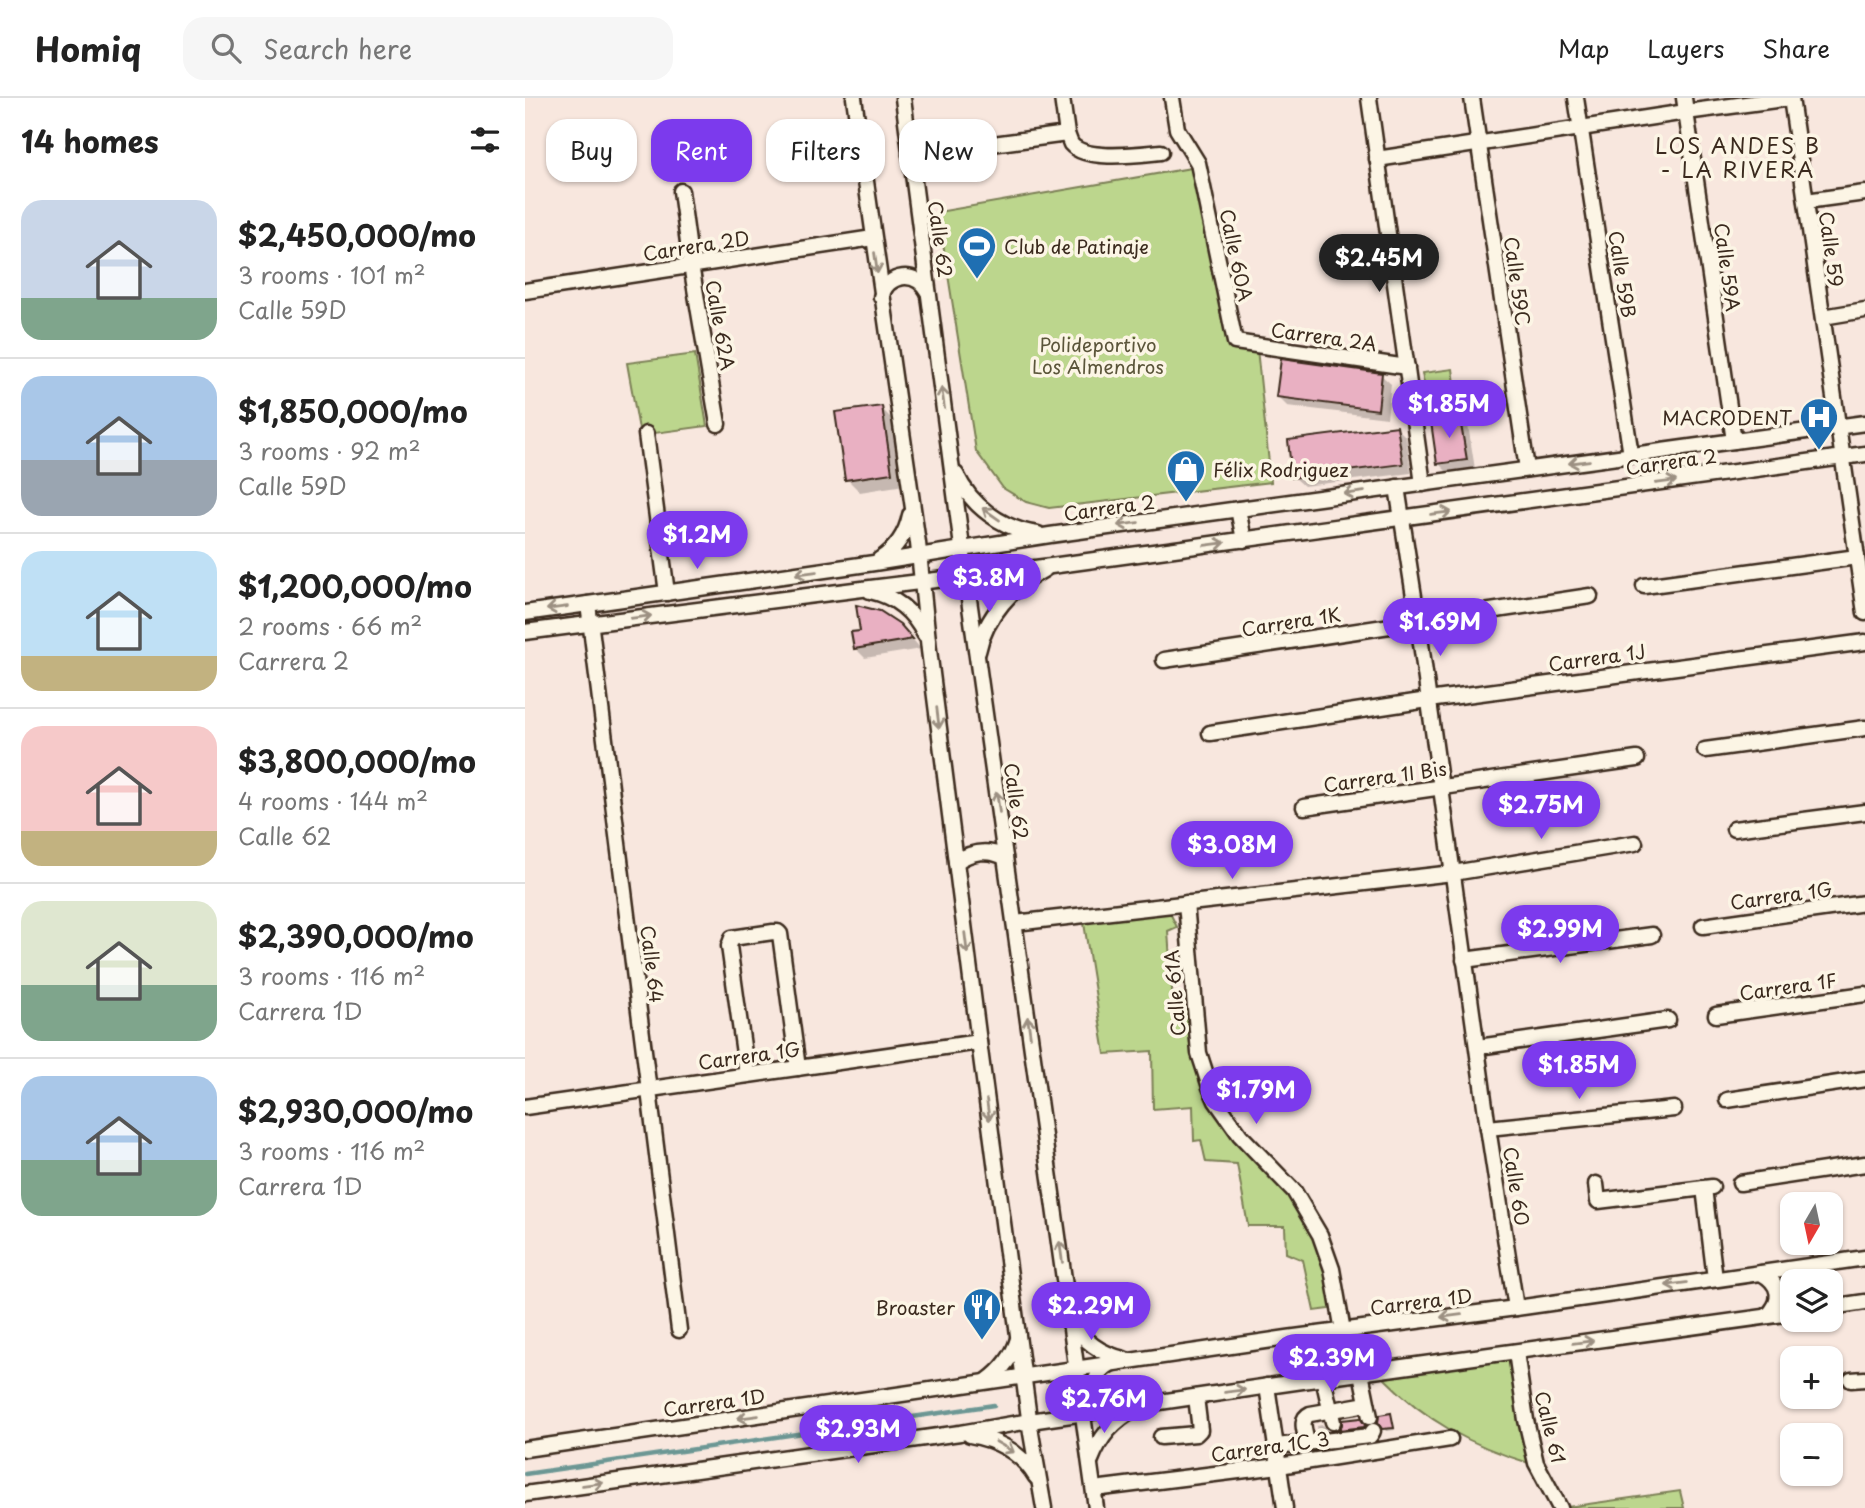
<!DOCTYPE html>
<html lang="en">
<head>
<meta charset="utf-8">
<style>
  :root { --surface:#fff; --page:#f6f6f6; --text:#222; --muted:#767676; --line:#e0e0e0; --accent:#7c3aed }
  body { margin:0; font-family:"Playpen Sans",sans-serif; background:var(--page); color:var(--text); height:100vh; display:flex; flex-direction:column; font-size:26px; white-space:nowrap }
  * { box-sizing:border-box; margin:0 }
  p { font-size:23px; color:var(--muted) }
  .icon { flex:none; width:38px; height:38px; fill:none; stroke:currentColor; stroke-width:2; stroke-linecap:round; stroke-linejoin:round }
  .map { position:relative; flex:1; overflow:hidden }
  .details { display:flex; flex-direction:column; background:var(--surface); width:525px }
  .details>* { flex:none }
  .hud { position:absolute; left:21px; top:21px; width:665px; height:63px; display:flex; gap:14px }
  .needle { width:46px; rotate:189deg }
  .buttons { position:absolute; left:1255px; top:1094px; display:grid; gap:14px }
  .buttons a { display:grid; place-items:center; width:63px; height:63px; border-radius:14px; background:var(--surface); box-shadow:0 2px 5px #0004; font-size:35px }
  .price { position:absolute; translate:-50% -60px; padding:0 16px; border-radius:24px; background:var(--accent); color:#fff; font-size:23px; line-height:46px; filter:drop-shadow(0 2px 4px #0008) }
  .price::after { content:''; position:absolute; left:50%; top:42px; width:21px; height:16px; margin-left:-10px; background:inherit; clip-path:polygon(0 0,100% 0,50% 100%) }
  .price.on { background:#222; color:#fff }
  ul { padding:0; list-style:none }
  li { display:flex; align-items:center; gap:21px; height:175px; padding:0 21px }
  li+li { border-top:2px solid var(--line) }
  li span { display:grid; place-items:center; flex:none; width:196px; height:140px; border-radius:21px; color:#555 }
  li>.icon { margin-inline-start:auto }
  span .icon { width:84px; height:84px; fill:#fffc; stroke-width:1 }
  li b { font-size:30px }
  h2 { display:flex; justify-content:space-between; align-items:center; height:84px; padding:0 21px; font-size:30px }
  .tag { padding:0 24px; border-radius:21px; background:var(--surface); box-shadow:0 2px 5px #0004; font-size:24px; line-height:63px }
  .tag.on { background:var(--accent); color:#fff }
  header { display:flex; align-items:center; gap:42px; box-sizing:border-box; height:98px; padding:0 35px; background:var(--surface); border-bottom:2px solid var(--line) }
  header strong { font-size:33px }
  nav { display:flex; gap:38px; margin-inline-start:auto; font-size:24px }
  .search { width:490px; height:63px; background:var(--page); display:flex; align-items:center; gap:18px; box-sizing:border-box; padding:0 24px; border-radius:21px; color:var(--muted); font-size:26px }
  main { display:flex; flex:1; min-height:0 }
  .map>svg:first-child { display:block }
  .green { fill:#bcd68d; stroke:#7c8056; stroke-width:2 }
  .shadow { fill:#0003 }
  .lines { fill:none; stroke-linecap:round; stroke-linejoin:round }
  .stream { stroke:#6c9794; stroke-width:4.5 }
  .building { fill:#e9b0c2; stroke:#3b2a1e; stroke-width:2 }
  .minor-casing { stroke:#3b2a1e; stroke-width:19 }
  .minor { stroke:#fcf5e5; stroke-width:14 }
  .oneway { stroke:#9c9082 }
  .labels { text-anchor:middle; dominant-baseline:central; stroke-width:7; stroke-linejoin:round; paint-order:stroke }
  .street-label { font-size:19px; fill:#3b2a1e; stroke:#fcf5e5 }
  .poi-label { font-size:19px; fill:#3b2a1e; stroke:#fcf5e5; text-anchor:start }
  .park-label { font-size:19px; fill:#5b553a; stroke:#fcf5e5 }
  .neighbourhood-label { font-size:21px; letter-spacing:2px; fill:#3b2a1e; stroke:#fcf5e5 }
</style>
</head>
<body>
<header>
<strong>Homiq</strong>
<div class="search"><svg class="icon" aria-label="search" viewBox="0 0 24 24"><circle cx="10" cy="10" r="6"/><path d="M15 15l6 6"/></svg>Search here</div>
<nav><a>Map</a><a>Layers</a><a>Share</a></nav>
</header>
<main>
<section class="details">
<h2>14 homes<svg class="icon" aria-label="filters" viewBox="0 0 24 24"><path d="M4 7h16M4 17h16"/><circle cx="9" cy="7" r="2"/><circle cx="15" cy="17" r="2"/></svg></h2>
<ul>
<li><span style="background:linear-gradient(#c9d6e8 70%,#7fa58c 0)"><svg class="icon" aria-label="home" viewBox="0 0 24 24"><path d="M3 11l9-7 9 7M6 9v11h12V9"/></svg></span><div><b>$2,450,000/mo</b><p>3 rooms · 101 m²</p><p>Calle 59D</p></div></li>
<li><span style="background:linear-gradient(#a9c7e8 60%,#9aa5b1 0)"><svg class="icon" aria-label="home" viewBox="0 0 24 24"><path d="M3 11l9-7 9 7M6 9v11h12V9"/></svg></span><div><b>$1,850,000/mo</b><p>3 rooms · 92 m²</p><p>Calle 59D</p></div></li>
<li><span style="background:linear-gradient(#bfe0f5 75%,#c2b280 0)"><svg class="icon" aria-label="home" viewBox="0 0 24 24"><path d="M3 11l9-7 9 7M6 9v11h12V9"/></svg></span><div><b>$1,200,000/mo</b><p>2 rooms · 66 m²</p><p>Carrera 2</p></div></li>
<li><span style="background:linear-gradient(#f6c9c9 75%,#c2b280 0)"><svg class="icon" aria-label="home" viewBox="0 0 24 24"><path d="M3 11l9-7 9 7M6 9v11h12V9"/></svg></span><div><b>$3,800,000/mo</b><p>4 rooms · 144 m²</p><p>Calle 62</p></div></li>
<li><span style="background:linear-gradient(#dfe7d0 60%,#7fa58c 0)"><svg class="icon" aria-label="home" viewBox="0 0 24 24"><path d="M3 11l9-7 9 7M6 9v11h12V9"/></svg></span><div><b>$2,390,000/mo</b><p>3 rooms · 116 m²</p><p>Carrera 1D</p></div></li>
<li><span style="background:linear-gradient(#a9c7e8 60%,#7fa58c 0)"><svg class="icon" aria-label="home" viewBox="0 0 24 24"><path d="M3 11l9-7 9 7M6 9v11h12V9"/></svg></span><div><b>$2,930,000/mo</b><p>3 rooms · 116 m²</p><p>Carrera 1D</p></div></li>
</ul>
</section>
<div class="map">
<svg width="1340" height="1410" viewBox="0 0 1340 1410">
  <rect width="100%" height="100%" fill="#f8e7de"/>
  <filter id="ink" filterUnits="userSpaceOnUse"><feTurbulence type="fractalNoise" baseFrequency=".0143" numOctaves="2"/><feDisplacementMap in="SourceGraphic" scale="14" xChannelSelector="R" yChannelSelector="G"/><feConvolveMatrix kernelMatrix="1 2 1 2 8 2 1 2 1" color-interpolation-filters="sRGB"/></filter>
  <g filter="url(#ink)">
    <g class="green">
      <path d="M666,70L710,244L732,251L746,384L524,410L501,404L478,390L451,353L413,114Z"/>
      <path d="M170,256L182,328L115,337L102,265Z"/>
      <path d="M928,271L934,315L905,319L897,275Z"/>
      <path d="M643,811L652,829L643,833L648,906L670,911L691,1003L769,1093L801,1151L812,1210L789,1213L778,1162L761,1155L760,1128H723L712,1066L681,1064L676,1042L669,1043L668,1008L628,1011L627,953L580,956L558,819Z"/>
      <path d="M985,1261L1004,1365C947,1348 901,1323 859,1280Z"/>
      <path d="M1155,1393L1159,1410H1035Z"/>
    </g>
    <g class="shadow">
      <path d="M856,277L866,286L862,320L762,308L752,298Z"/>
      <path d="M356,310L369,323L379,387L335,394L322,381Z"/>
      <path d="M933,317L943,327L950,371L923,375L914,366Z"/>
      <path d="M872,330L881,339L886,375L779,388L769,379Z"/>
      <path d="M337,534L384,537L396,551L340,560L330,550Z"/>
      <path d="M866,1317L868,1320L870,1332L861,1333L859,1330Z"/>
      <path d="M838,1325L842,1331L818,1333L816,1332Z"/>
      <path d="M798,1327L801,1330L804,1335L795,1336L793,1333L792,1328Z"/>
    </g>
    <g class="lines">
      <path class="stream" d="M0,1376L469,1307"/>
    </g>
    <g class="building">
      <path d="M756,261L857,275L853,312L751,299Z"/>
      <path d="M357,308L367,375L320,382L310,314Z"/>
      <path d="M934,315L942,362L912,366L906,324L917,323V318Z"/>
      <path d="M872,328L878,366L767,380L763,342Z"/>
      <path d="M331,507L355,513L375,526L388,541L329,551L326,534L335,533Z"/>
      <path d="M866,1315L869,1330L857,1331L853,1325L854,1317Z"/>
      <path d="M835,1320L840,1327L839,1329L814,1332L817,1327V1322Z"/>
    </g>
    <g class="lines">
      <g class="minor-casing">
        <g id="minor">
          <path d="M329,0L393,445L404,552L454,944L506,1335L519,1410"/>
          <path d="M378,0L442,487L571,1410"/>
          <path d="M647,0L652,31L673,65L710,244L882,269"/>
          <path d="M844,0L898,386"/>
          <path d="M947,0L1002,371"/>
          <path d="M1051,0L1106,357"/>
          <path d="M1159,0L1209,343"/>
          <path d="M1266,0L1340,515"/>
          <path d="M542,36C543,38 545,44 546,46C561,64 615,56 636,54"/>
          <path d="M385,57L542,36L537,0"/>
          <path d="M852,61L1161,14L1266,0"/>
          <path d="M156,93L166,167L193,326"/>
          <path d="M1281,103L1340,95"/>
          <path d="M0,193L348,140"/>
          <path d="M356,199C363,175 391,172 403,194"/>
          <path d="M1298,219L1340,212"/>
          <path d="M121,336L142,495"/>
          <path d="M431,376C446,408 477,431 513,436"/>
          <path d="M872,389L893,524L963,1030L991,1210"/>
          <path d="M713,411L719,442"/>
          <path d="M354,462C371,451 381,437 385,417"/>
          <path d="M1119,488L1332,459"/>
          <path d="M345,493C371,499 388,513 400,537"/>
          <path d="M63,506L154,1232"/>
          <path d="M0,515L349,465L525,437L1340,325"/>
          <path d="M0,534L337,491L526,468L1340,356"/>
          <path d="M453,554C460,519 489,487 520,471"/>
          <path d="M639,562L1065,498"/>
          <path d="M685,635L903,602L1340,544"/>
          <path d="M1180,652L1340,630"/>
          <path d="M779,709L1112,661"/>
          <path d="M1209,731L1340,714"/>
          <path d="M431,764C447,753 462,751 480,759"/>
          <path d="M661,805L674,955L685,989L691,1003L715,1037L769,1093L795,1137L807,1171L818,1233"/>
          <path d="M490,825L928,775L1110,745"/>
          <path d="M1178,828L1340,805"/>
          <path d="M939,862L1127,837"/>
          <path d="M1191,917L1340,896"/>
          <path d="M953,949L1143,922"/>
          <path d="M222,977L204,848L207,840L248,834H253L255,836L273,970"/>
          <path d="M1202,1002L1340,981"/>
          <path d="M0,1009L454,944"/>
          <path d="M963,1030L1149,1011"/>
          <path d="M1215,1085L1340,1066"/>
          <path d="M1071,1086L1073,1103L1187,1089"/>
          <path d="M1179,1090L1190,1181"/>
          <path d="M1236,1175C1256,1186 1258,1203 1242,1218"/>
          <path d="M1306,1209L1340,1204"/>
          <path d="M546,1223C560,1244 574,1255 599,1261"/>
          <path d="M991,1254L1001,1322L1011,1365L1035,1410"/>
          <path d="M584,1267C563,1279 565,1305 589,1310"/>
          <path d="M836,1275L845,1319"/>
          <path d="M798,1280L808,1324"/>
          <path d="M1326,1282L1340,1281"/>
          <path d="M462,1283C477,1272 488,1258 493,1241"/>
          <path d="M742,1288L760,1410"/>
          <path d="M445,1337C473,1342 496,1354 511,1379"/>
          <path d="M636,1339L671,1336L675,1332L671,1299"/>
          <path d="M782,1344C780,1334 774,1321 785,1316L842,1306"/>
          <path d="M751,1348L845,1338L848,1333"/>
          <path d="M0,1351L762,1240L991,1210L1340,1160"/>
          <path d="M566,1362C575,1339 588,1323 611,1311"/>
          <path d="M569,1391L754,1368L925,1341"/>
          <path d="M0,1396L435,1335L505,1323L798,1280L1267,1215"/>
        </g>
      </g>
      <use href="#minor" class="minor"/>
    </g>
    <defs><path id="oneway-shaft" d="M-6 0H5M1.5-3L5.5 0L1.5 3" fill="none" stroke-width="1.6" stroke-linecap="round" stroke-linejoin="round" transform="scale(1.75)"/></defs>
    <g class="oneway">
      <use href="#oneway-shaft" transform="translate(351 165) rotate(82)"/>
      <use href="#oneway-shaft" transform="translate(418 300) rotate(-98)"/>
      <use href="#oneway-shaft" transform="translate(1054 364) rotate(172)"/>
      <use href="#oneway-shaft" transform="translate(1141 384) rotate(-8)"/>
      <use href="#oneway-shaft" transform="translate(829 395) rotate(172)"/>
      <use href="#oneway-shaft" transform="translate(916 415) rotate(-8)"/>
      <use href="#oneway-shaft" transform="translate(466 416) rotate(-145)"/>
      <use href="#oneway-shaft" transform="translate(603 426) rotate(172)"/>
      <use href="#oneway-shaft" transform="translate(690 446) rotate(-8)"/>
      <use href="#oneway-shaft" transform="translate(281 475) rotate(172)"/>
      <use href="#oneway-shaft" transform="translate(32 510) rotate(172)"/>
      <use href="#oneway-shaft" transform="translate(116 519) rotate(-7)"/>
      <use href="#oneway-shaft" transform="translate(413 620) rotate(83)"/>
      <use href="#oneway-shaft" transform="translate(473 704) rotate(-98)"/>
      <use href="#oneway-shaft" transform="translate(441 845) rotate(83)"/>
      <use href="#oneway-shaft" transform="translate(504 929) rotate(-98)"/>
      <use href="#oneway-shaft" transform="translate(463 1012) rotate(82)"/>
      <use href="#oneway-shaft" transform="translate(536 1154) rotate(-98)"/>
      <use href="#oneway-shaft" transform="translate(1151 1186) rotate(172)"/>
      <use href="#oneway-shaft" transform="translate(926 1218) rotate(172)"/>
      <use href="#oneway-shaft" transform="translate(1058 1244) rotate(-8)"/>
      <use href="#oneway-shaft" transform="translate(710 1293) rotate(-8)"/>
      <use href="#oneway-shaft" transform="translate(223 1319) rotate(172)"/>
      <use href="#oneway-shaft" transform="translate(480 1349) rotate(30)"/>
      <use href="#oneway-shaft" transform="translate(68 1386) rotate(-8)"/>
    </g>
  </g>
  <defs>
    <g id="stadium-pin" transform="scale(2.0125)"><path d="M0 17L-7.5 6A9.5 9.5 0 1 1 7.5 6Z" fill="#1f6fb2" stroke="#fcf5e5"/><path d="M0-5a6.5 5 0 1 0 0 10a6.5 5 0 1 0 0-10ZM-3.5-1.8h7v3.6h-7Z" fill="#fff"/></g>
    <g id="hospital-pin" transform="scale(2.0125)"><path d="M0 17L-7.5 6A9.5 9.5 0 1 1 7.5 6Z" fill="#1f6fb2" stroke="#fcf5e5"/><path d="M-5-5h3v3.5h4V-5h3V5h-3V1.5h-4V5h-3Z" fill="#fff"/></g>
    <g id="shop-pin" transform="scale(2.0125)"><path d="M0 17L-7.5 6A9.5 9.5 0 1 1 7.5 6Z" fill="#1f6fb2" stroke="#fcf5e5"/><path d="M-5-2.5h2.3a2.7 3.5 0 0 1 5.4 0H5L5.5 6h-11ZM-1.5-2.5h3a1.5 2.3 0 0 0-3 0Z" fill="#fff"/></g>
    <g id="restaurant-pin" transform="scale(2.0125)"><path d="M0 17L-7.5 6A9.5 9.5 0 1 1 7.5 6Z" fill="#1f6fb2" stroke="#fcf5e5"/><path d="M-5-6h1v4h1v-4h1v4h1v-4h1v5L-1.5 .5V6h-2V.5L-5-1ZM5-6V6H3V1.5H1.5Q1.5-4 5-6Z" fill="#fff"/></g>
  </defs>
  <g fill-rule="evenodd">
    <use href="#stadium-pin" x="452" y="148"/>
    <use href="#hospital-pin" x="1294" y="319"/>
    <use href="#shop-pin" x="661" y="371"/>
    <use href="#restaurant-pin" x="457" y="1209"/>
  </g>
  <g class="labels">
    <g class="street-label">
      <text transform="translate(416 141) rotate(82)">Calle 62</text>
      <text transform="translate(171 147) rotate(-9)">Carrera 2D</text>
      <text transform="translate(1307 151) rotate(82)">Calle 59</text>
      <text transform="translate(712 157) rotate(78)">Calle 60A</text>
      <text transform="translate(1203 169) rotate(82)">Calle 59A</text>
      <text transform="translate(1098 176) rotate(81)">Calle 59B</text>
      <text transform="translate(993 183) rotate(82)">Calle 59C</text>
      <text transform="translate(196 227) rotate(80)">Calle 62A</text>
      <text transform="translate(799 238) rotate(8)">Carrera 2A</text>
      <text transform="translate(1146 363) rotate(-8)">Carrera 2</text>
      <text transform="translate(584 409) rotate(-8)">Carrera 2</text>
      <text transform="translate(766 523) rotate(-9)">Carrera 1K</text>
      <text transform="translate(1072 559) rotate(-8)">Carrera 1J</text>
      <text transform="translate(860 678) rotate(-8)">Carrera 1I Bis</text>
      <text transform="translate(492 703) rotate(82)">Calle 62</text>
      <text transform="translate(1256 797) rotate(-8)">Carrera 1G</text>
      <text transform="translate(128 866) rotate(83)">Calle 64</text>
      <text transform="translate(1263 888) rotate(-8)">Carrera 1F</text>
      <text transform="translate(649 895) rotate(-95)">Calle 61A</text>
      <text transform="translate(224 957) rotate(-8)">Carrera 1G</text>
      <text transform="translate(992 1088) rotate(81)">Calle 60</text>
      <text transform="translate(896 1203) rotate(-7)">Carrera 1D</text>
      <text transform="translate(189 1304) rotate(-8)">Carrera 1D</text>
      <text transform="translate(1026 1329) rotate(76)">Calle 61</text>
      <text transform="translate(745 1348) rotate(-8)">Carrera 1C 3</text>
    </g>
    <g class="poi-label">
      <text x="479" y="148">Club de Patinaje</text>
      <text x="1267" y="319" text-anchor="end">MACRODENT</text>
      <text x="688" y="371">Félix Rodriguez</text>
      <text x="430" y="1209" text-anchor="end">Broaster</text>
    </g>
    <g class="park-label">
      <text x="573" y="246">Polideportivo<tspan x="573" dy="22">Los Almendros</tspan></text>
    </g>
    <g class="neighbourhood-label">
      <text x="1213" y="47">LOS ANDES B<tspan x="1213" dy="24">- LA RIVERA</tspan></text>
    </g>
  </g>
</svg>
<div class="buttons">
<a><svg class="needle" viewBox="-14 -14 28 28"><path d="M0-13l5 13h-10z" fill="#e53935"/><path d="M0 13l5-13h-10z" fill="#767676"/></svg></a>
<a><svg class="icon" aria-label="layers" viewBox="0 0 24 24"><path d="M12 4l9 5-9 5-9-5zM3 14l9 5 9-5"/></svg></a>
<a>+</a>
<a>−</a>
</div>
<b class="price on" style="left:854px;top:196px">$2.45M</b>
<b class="price" style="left:924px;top:342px">$1.85M</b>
<b class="price" style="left:172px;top:473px">$1.2M</b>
<b class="price" style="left:464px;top:516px">$3.8M</b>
<b class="price" style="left:915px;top:560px">$1.69M</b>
<b class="price" style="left:1016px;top:743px">$2.75M</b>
<b class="price" style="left:707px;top:783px">$3.08M</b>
<b class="price" style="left:1035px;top:867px">$2.99M</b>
<b class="price" style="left:1054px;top:1003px">$1.85M</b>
<b class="price" style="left:731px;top:1028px">$1.79M</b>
<b class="price" style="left:566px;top:1244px">$2.29M</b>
<b class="price" style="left:807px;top:1296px">$2.39M</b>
<b class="price" style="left:579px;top:1337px">$2.76M</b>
<b class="price" style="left:333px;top:1367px">$2.93M</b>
<div class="hud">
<a class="tag">Buy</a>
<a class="tag on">Rent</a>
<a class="tag">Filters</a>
<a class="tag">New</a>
</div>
</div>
</main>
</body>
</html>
